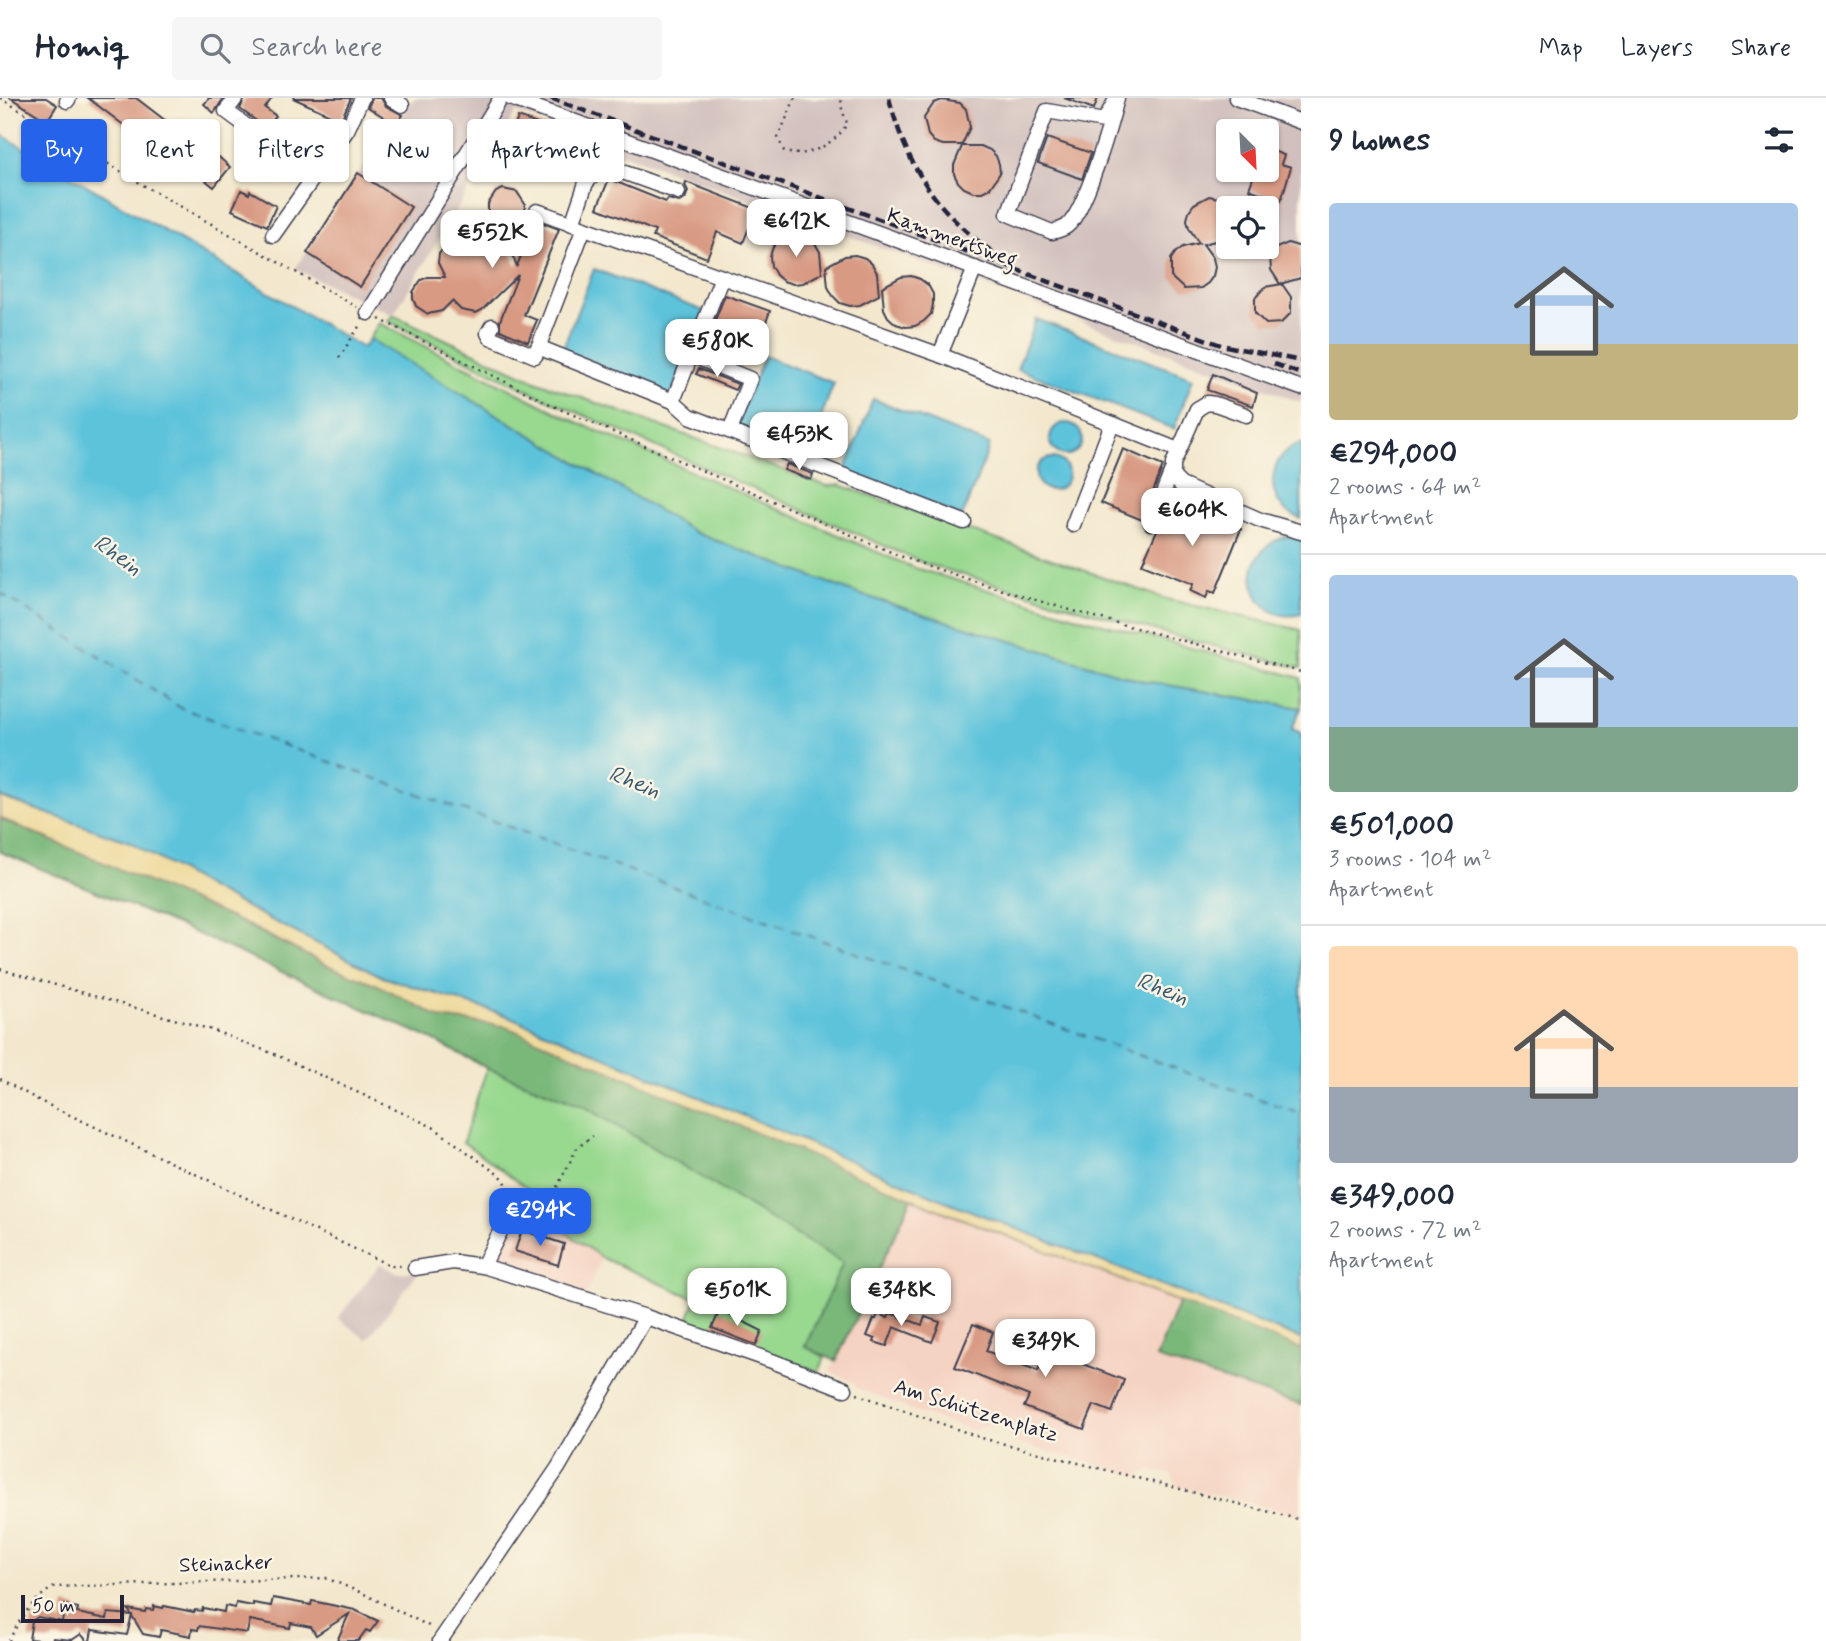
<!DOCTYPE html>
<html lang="en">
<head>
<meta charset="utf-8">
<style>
  :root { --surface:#fff; --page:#f6f6f7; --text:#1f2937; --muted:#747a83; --line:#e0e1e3; --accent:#2563eb }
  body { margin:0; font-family:Mynerve,sans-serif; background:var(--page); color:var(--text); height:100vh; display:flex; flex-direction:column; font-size:26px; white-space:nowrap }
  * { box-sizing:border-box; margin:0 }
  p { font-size:23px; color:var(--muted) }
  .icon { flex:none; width:38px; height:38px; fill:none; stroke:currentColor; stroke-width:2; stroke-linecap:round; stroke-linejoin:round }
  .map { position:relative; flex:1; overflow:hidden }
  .details { display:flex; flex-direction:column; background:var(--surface); width:525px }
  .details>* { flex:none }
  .top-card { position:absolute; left:21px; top:21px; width:665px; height:63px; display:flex; gap:14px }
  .needle { width:46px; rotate:156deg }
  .fabs { position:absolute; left:1216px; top:21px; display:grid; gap:14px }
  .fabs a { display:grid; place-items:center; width:63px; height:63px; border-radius:7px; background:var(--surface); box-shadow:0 2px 5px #0004; font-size:35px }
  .scale { position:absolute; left:21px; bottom:18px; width:103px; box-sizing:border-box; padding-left:7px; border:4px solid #22223b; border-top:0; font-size:19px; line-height:24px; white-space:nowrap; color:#22223b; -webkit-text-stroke:5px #fcf5e5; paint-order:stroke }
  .price { position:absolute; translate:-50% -60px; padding:0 16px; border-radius:14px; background:#fff; color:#222; font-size:23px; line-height:46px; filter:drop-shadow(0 2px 4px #0008) }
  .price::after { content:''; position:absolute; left:50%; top:42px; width:21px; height:16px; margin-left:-10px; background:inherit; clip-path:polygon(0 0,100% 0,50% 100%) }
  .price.on { background:var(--accent); color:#fff }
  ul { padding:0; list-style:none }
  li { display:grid; align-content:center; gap:14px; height:371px; padding:0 28px }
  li+li { border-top:2px solid var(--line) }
  li span { display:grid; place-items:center; height:217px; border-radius:7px; color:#555 }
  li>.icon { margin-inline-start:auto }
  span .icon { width:126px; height:126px; fill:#fffc; stroke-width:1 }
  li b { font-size:30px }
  h2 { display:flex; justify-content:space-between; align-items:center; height:84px; padding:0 28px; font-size:30px }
  .chip { padding:0 24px; border-radius:7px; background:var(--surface); box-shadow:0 2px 5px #0004; font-size:24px; line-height:63px }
  .chip.on { background:var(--accent); color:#fff }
  header { display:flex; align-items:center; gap:42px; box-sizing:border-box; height:98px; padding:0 35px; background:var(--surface); border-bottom:2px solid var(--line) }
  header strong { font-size:33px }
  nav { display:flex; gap:38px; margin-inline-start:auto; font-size:24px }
  .search { width:490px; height:63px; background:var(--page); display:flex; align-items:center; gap:18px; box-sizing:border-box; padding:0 24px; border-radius:7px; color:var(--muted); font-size:26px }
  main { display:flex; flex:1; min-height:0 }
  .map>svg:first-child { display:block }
  .built { fill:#f5d3c2 }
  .industrial { fill:#d1c0bd; fill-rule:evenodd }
  .green { fill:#98d88f; stroke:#5d7d65; stroke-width:2 }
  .forest { fill:#7ab87a; stroke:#4e6d5a; stroke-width:2 }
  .sand { fill:#eeda9e; stroke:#887e6c; stroke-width:2 }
  .water { fill:#5dc3db; stroke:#40728b; stroke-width:2 }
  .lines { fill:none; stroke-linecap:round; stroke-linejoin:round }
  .ferry { stroke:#375a73; stroke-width:2; stroke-dasharray:9 7; stroke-linecap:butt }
  .building { fill:#d89a83 }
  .minor-casing { stroke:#414051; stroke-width:17 }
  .path { stroke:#414051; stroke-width:2.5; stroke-dasharray:2 5; stroke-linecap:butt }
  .minor { stroke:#fff; stroke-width:14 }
  .rail { stroke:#22223b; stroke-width:4.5; stroke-dasharray:10 5; stroke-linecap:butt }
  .labels { text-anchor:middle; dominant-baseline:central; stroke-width:5; stroke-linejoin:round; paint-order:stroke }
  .street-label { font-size:21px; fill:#22223b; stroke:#fcf5e5 }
  .water-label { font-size:23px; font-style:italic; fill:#375a73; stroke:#fcf5e5 }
</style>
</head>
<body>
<header>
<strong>Homiq</strong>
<div class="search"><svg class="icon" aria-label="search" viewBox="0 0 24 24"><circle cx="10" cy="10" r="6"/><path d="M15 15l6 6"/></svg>Search here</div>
<nav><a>Map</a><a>Layers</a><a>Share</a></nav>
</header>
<main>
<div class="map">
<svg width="1301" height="1543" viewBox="0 0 1301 1543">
  <rect width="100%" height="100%" fill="#fcf5e5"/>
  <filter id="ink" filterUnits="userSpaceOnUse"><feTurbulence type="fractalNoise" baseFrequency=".0143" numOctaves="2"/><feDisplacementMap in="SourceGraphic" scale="14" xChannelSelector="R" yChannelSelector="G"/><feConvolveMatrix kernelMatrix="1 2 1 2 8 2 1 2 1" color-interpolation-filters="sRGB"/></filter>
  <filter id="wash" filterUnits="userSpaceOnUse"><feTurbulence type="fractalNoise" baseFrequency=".00686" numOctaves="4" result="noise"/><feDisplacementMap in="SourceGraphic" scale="28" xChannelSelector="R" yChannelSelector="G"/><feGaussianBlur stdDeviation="1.57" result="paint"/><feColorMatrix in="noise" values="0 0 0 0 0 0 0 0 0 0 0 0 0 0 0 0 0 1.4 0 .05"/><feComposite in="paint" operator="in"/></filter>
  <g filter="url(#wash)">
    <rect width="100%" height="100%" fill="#f3e8ce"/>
    <g class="built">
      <path d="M912,1100L1179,1203L1156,1260L1301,1307V1417L1177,1388L1171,1376L1151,1372L1137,1378L1013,1344L1008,1332L988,1326L973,1333L908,1311L855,1289L854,1285L830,1273Z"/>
      <path d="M522,1103L602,1160L586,1197L499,1169L494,1158Z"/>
    </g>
    <g class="industrial">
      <path d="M414,0H1301V304L622,55L614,62L599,56L600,45L516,14L393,217L295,171L358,76ZM1228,33H1267V72H1228ZM1228,110H1267V149H1228Z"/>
      <path d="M380,1166L398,1175L419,1173L367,1242L338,1220Z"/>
    </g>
    <g class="green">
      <path d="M393,217L538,284L827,388L840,387L1166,501L1301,532V570L1175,538L926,466L533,295L388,223Z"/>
      <path d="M379,225L572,322L912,469L1081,520L1301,580V610L1138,582L855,495L696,435L369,241Z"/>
      <path d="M487,970L584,1008L844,1165L805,1248L825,1259L819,1274L686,1226L696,1201L602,1160L522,1103L528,1091L463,1044Z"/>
    </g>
    <g class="forest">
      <path d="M0,721L205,807L324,866L376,886L441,920L504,928L912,1100L836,1263L805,1249L843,1165L584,1008L487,970L433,942L182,829L0,754Z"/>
      <path d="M1179,1203L1301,1251V1307L1156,1260Z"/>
    </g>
    <path class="sand" d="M0,699L130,744L213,792L383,879L508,918L943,1102L1301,1241V1251L939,1112L504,928L441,920L376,886L324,866L248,827L0,720Z"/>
    <g class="water">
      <path d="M0,36L363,250L369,241L696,435L855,495L1138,582L1301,610L1292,631L1301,635V1241L943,1102L508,918L383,879L213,792L130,744L0,699Z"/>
      <path d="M594,171L704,213L671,298L561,255Z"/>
      <path d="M1036,221L1193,280L1174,331L1017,271Z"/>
      <path d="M764,258L834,285L806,358L735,330Z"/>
      <path d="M873,301L990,347L962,419L845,373Z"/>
      <circle cx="1066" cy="341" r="16"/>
      <path d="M1301,345V421C1296,418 1290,416 1286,413C1263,392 1272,354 1301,345Z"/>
      <circle cx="1052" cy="376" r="16"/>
      <path d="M1287,438L1301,439V516C1253,529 1228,457 1287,438Z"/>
    </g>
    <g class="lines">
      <path class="ferry" d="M0,495L181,610L1301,1016"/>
    </g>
    <g id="blocks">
      <g class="building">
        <path d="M11,0H46L57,7L47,23Z"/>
        <path d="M88,0H136L187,39L191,34L230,69L214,89L194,73L196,71L165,47L159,54Z"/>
        <path d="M209,0H224L214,15L204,6Z"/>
        <path d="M245,0H272L265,10L276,18L272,23L277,27L269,37L266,30L240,11Z"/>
        <path d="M293,0H351L341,22Z"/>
        <path d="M372,0H381L386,8L403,17L396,27L368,9Z"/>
        <path d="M1064,0H1098L1094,11Z"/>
        <path d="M942,2L960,5L966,11L970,29L962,47H943L934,44L928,37L924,20L934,5Z"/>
        <path d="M518,19L590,45L584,62L579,60L576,70L509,46Z"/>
        <path d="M278,35L303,47L302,49L314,55L305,75L268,59Z"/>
        <path d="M1047,40L1091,55L1082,81L1038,65Z"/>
        <path d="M962,48H981L990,52L996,58L999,66L1000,75L990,90L982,94H973L964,90L958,84L954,76V67Z"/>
        <path d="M1267,51L1284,57L1281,66L1291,69L1281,103L1249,91L1256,72H1267Z"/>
        <path d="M358,75L411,109L360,189L307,155Z"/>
        <path d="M609,81L666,104L668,101L679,104L685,101L688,93L685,87L686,84L756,111L743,145L717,134L707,160L653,139L655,133L597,110Z"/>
        <path d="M503,91L517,94L525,106V122L501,132L517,168L535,122L559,131L524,217L537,222L528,244L500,232V223L518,177L482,212L476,215L461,212L452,203L442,213L428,216L416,208L413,201V194L421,182L428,179H445L438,165L439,156L442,152L451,149L467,159L474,142L480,137L495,130L488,113V106L496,94Z"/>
        <path d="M241,92L249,96L250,93L276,108L267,128L232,112Z"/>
        <path d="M1209,98L1223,101L1228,109V134L1219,142L1203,146L1213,160L1215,169L1213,178L1208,185L1201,190L1184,191L1171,179V161L1176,154L1183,149L1199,145L1189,130L1187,122L1189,113L1194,106Z"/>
        <path d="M798,135L808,138L815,145L820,154L822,175L803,185L793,186L783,183L776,177L771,168L770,158L773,149L780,141L788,136Z"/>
        <path d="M1288,145L1301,149V180L1280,186L1271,172L1270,157L1274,151Z"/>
        <path d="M855,157L865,160L872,166L877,175L879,197L860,207L850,208L840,205L833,198L828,189L826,168L845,158Z"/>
        <path d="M911,178L920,181L928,187L933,196V206L931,216L924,223L915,228L906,229L896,226L888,219L884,211L882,189L901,179Z"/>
        <path d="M1282,186L1291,199V215L1281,225L1266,226L1255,215V200L1265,189Z"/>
        <path d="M725,197L770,213L751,265L705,248Z"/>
        <path d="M699,271L738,286L735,292L696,276Z"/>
        <path d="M1213,276L1257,295L1253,308L1207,292Z"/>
        <path d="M1123,351L1163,368L1142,422L1101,405Z"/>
        <path d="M787,366L813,376L811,382L784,372Z"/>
        <path d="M1170,403L1241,431L1215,495L1209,493L1206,500L1190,493L1193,486L1142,466Z"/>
        <path d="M571,1103L577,1107V1116L569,1119L563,1115V1106Z"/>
        <path d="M522,1132L564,1146L558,1167L515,1153Z"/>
        <path d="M720,1212L762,1233L756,1247L712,1230Z"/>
        <path d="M890,1215L922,1227L925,1219L940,1224L932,1244L894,1229L887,1248L874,1244L875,1241L867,1238L874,1221H876L878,1216L888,1220Z"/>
        <path d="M973,1226L993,1234L986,1253L1038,1273L1052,1236L1073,1244L1067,1260L1124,1282L1112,1314L1094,1307L1084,1331L1024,1309L1029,1298L955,1269Z"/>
        <path d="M273,1500L311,1507L312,1503L355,1512L378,1523L370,1534L366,1532L358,1543H337L349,1516L316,1537L311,1529L291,1525L290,1530L250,1522L247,1535L199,1528L198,1532L192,1531L191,1538L161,1532L159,1539L143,1536L128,1511L145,1514L146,1511L153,1512L154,1508L163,1510L164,1508L194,1514L195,1512L202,1513L203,1510L224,1514L225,1508L235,1510L236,1505L253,1508V1505L271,1508Z"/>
        <path d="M65,1507L78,1510L77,1515L107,1521L108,1515L132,1517L127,1537L92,1532L90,1543H87L81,1536L72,1542L53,1540L52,1543L29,1541L32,1523L38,1519L62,1524Z"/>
      </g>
    </g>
  </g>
  <g filter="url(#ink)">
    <use href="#blocks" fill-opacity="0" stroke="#414051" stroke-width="2"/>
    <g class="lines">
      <g class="minor-casing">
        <g id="minor">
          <path d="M236,0L226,13L260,38"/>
          <path d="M391,0L402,7"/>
          <path d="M510,0L1301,290"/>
          <path d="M1117,0C1111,25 1085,114 1067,128C1063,131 1056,133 1052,134L1008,116L1047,13L1104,23L1117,0"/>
          <path d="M1236,0L1301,24"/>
          <path d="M67,3L69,0"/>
          <path d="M603,67L613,38"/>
          <path d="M537,113L940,257"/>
          <path d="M572,126L586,85L603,67L678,94"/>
          <path d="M273,137L347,32L362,0"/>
          <path d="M975,170L940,257L1178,352"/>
          <path d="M368,215L501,0"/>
          <path d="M492,228L488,235L490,239L535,258L584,130"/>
          <path d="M538,249L673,303L690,318L964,424"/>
          <path d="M691,257L750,281L730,333"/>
          <path d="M673,303L722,179"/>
          <path d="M1246,317L1215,306L1207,305L1197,311L1173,366V379L1181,387L1260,422L1301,434"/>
          <path d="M1151,425L1172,373"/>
          <path d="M1073,427L1112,326"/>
          <path d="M483,1168L508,1118"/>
          <path d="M415,1170L453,1164L483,1168L646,1219L772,1263L845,1291"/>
          <path d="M440,1543L558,1370L646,1219"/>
        </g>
      </g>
      <g class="path">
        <path d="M0,0L143,87L357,209"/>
        <path d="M795,0L778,40L784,53C804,63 839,44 847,25L842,12L841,0"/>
        <path d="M379,221L562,312L900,458C1031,505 1167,538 1301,574"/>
        <path d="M339,260L360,227"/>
        <path d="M0,871L212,932L274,956L433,1029L503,1080L514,1099V1105"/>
        <path d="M0,981L42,1004L391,1168H401"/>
        <path d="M514,1099H552L577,1050L593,1038"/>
        <path d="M857,1296L985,1341L1301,1422"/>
        <path d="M9,1543C19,1521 33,1501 54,1489L326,1480L362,1495L433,1530"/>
      </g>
      <use href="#minor" class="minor"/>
      <g class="rail">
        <path d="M550,0L1221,247L1301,263"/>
        <path d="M889,0C907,71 941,121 1003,161"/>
        <path d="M1274,266L1301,276"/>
      </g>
    </g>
  </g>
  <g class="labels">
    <g class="street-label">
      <text transform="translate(952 140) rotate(20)">Kammertsweg</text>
      <text transform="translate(976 1313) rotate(17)">Am Schützenplatz</text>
      <text transform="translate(226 1466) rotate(-2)">Steinacker</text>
    </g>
    <g class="water-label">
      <text transform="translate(117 458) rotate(35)">Rhein</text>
      <text transform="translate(634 685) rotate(21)">Rhein</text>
      <text transform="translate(1162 892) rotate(21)">Rhein</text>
    </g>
  </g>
</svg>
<div class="fabs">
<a><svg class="needle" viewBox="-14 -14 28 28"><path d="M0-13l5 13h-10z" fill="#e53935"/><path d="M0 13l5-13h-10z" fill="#747a83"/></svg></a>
<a><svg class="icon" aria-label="locate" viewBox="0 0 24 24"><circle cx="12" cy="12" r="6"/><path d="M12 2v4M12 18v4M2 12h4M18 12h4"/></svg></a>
</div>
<div class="scale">50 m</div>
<b class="price" style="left:796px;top:161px">€612K</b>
<b class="price" style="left:492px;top:172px">€552K</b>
<b class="price" style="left:717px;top:281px">€580K</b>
<b class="price" style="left:799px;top:374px">€453K</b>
<b class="price" style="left:1192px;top:450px">€604K</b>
<b class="price on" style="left:540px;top:1150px">€294K</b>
<b class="price" style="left:737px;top:1230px">€501K</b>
<b class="price" style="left:901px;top:1230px">€348K</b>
<b class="price" style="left:1045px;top:1281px">€349K</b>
<div class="top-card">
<a class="chip on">Buy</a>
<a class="chip">Rent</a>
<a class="chip">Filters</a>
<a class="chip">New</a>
<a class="chip">Apartment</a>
</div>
</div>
<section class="details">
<h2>9 homes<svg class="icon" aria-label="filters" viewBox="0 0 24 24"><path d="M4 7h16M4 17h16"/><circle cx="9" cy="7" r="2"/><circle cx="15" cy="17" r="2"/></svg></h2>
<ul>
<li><span style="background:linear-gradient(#a9c7e8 65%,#c2b280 0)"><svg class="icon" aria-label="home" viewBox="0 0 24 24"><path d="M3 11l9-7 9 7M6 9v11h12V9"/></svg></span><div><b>€294,000</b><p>2 rooms · 64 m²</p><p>Apartment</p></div></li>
<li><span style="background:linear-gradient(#a9c7e8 70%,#7fa58c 0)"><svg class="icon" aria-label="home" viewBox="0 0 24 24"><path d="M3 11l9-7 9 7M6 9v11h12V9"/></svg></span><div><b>€501,000</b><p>3 rooms · 104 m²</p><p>Apartment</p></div></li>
<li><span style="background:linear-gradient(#ffd9b3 65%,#9aa5b1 0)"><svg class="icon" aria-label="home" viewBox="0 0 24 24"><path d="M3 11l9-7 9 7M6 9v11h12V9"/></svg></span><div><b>€349,000</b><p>2 rooms · 72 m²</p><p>Apartment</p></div></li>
</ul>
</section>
</main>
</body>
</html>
